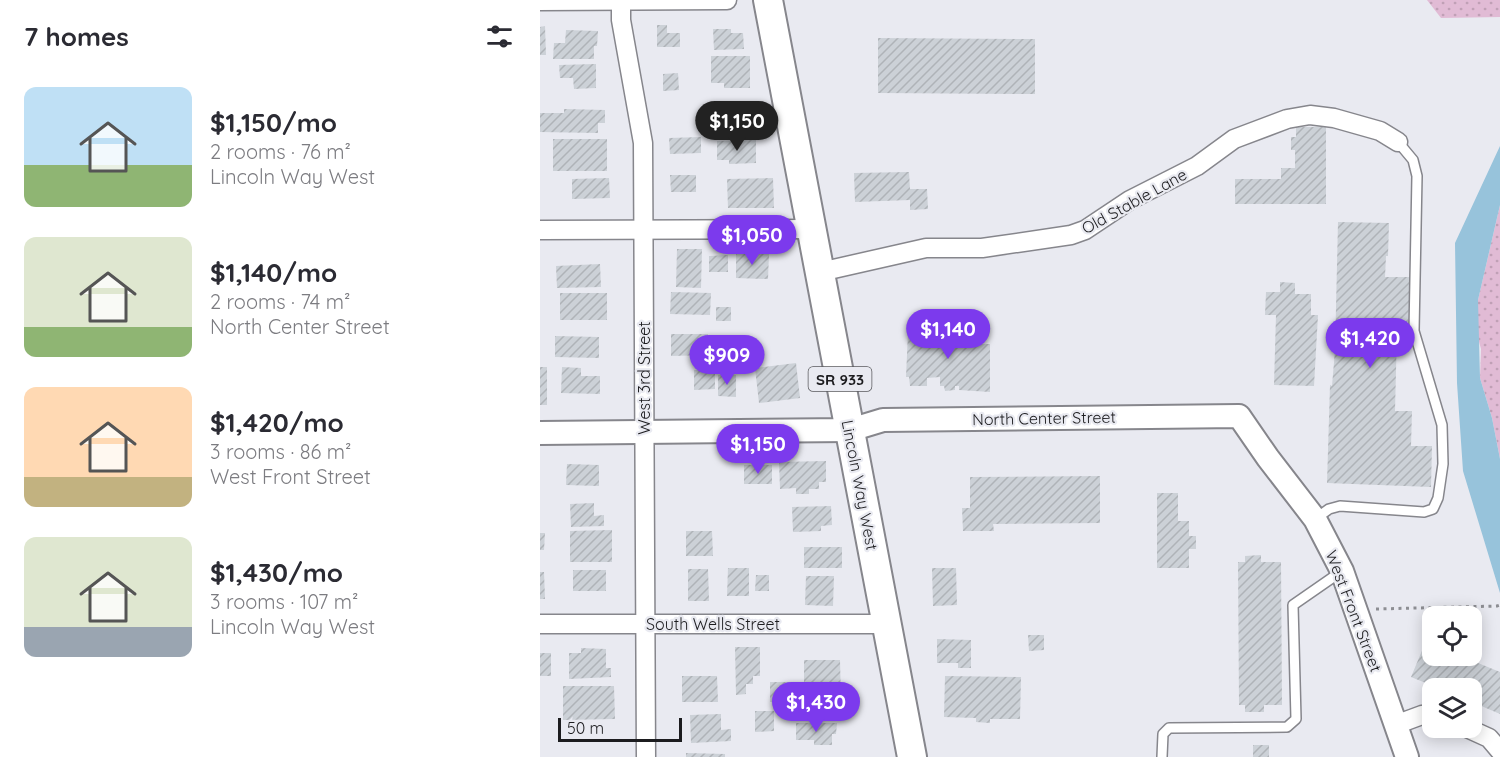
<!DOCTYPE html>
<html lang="en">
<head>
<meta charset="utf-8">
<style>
  :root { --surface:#fff; --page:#f2f2f3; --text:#2b2b33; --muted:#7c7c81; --accent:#7c3aed }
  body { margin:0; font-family:Quicksand,sans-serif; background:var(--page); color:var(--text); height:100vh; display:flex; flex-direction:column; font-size:22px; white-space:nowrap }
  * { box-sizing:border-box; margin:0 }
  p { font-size:20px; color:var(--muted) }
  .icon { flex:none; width:33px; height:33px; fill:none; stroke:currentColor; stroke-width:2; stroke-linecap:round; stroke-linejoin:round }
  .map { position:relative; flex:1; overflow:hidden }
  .panel { display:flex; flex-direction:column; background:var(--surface); width:540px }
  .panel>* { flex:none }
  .buttons { position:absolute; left:882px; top:606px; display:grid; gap:12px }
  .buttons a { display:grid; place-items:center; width:60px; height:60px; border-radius:12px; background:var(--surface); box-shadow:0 3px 15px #0003; font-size:30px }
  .scale { position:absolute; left:18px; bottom:15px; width:124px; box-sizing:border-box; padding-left:6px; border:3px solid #1c1c1f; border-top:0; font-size:16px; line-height:21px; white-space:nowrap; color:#1c1c1f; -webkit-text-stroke:4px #e9eaf1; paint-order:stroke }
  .price { position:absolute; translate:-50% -51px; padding:0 14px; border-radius:21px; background:var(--accent); color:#fff; font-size:20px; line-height:39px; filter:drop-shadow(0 2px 3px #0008) }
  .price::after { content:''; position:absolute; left:50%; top:36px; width:18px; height:14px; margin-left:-9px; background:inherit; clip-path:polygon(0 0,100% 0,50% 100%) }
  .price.on { background:#222; color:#fff }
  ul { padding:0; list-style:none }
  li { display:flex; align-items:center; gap:18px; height:150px; padding:0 24px }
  li span { display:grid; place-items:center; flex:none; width:168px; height:120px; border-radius:12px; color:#555 }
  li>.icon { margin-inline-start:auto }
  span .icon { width:72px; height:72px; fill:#fffc; stroke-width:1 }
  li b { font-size:26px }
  h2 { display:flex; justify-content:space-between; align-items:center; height:72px; padding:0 24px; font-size:26px }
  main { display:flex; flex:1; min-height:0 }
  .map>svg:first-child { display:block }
  .park { fill:url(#park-dots) }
  .water { fill:#97c3db }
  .building { fill:url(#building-hatch) }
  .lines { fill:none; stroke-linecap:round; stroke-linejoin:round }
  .service-casing { stroke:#86868c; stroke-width:12 }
  .minor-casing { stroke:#86868c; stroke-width:21 }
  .tertiary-casing { stroke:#86868c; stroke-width:26 }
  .primary-casing { stroke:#86868c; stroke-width:32 }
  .path { stroke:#8d8e93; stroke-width:3; stroke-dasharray:3 4.5; stroke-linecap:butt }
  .service { stroke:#fff; stroke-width:9 }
  .minor { stroke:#fff; stroke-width:18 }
  .tertiary { stroke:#fff; stroke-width:22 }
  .primary { stroke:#fff; stroke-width:28 }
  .labels { text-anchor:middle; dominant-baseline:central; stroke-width:4.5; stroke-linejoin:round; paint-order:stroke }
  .shield { fill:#e9eaf1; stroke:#5a5a5e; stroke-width:1.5 }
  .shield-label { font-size:15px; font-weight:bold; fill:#1c1c1f }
  .street-label { font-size:16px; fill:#1c1c1f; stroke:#e9eaf1 }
</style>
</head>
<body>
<main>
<section class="panel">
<h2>7 homes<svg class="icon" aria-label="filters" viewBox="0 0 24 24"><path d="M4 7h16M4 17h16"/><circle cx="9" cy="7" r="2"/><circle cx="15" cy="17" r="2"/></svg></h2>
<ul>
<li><span style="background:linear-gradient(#bfe0f5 65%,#8fb573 0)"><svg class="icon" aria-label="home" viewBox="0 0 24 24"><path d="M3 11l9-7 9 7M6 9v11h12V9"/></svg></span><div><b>$1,150/mo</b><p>2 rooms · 76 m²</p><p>Lincoln Way West</p></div></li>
<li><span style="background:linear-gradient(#dfe7d0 75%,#8fb573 0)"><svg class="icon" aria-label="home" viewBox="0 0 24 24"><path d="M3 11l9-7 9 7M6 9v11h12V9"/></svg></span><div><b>$1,140/mo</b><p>2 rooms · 74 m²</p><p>North Center Street</p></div></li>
<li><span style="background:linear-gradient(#ffd9b3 75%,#c2b280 0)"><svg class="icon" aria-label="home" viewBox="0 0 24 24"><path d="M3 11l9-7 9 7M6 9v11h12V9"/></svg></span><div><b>$1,420/mo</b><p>3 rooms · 86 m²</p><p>West Front Street</p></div></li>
<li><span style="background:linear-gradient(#dfe7d0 75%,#9aa5b1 0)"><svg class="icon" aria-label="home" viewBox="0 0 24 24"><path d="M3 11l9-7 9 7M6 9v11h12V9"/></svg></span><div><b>$1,430/mo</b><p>3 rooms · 107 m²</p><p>Lincoln Way West</p></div></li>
</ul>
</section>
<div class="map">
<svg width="960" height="757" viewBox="0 0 960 757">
  <defs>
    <pattern id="park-dots" width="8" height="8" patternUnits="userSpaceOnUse" patternTransform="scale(1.5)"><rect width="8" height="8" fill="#e1bbd5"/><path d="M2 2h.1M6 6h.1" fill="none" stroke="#c0a0b6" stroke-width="1.8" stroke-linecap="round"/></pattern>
    <pattern id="building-hatch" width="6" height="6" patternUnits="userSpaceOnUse" patternTransform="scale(1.5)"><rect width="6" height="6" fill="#ccd1d7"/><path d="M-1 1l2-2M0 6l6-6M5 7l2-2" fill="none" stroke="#afb3b8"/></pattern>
  </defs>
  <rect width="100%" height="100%" fill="#e9eaf1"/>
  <g class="park">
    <path d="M887,0H960V17L901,18Z"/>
    <path d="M960,205V459L952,418L940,378L941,349L938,338V300Z"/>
  </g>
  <path class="water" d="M960,146V205L938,300L940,378L952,418L960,459V593L923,471L917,383L915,243Z"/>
  <g class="building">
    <path d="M117,25H127V33H140V47H117Z"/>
    <path d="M5,26L6,55H0V27Z"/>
    <path d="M173,29H191V33H203L204,49L174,50Z"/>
    <path d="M26,30L58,31L57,46H54V59H13L14,43H25Z"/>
    <path d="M338,38L495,39V94L338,93Z"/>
    <path d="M171,56H210V88H184V83H171Z"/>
    <path d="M56,64V88L34,89L33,78H20L19,65Z"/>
    <path d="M138,73L139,90L123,91V74Z"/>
    <path d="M24,109L65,110V123H58V133L0,132V113H24Z"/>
    <path d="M756,127H786V204H695V179H741V168H755V150H751V137H756Z"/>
    <path d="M161,137V153L130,154L129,138Z"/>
    <rect x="13" y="139" width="54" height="32"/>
    <path d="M216,140V163L189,164V160H177V141Z"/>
    <path d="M369,172L370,189H387L388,209L370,210V200L315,202L314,173Z"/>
    <path d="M130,175H156V192H131Z"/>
    <path d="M69,178L70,198L32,199V179Z"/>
    <path d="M233,178L234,208H188L187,179Z"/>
    <path d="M798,222L849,223L848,256H846L845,277H870L868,331H857L855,411H872L871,446H892L891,487L787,483L790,385L792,386L795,350Z"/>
    <path d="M137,249H162L161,288L136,287Z"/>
    <path d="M196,253L229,254L228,279L196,278Z"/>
    <path d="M188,255V272H169V256Z"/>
    <path d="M60,264L61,287L17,288L16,266Z"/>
    <path d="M740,282L755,283V294H771V315H778L774,386L734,385L736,315H725L726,292H740Z"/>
    <path d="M131,292L171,293L170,315L130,314Z"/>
    <rect x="20" y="293" width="47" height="27"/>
    <rect x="176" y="307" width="15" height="14"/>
    <path d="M382,323H405V334H428L432,336V344H450V392L419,390V386H415V390L405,391L404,386H400V377L387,378V386H370L369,377H366L368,332H382Z"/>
    <path d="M131,334H168V355L131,356Z"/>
    <path d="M15,336L59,337V358L15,357Z"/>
    <path d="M256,363L260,398L219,403L215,368Z"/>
    <rect x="0" y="367" width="7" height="38"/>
    <path d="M22,367L41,368V376H60V394L21,393Z"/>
    <path d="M154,370H175V389L154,390Z"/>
    <path d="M178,375H196V397L178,396Z"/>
    <path d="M286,461V482H279V489H269V494H256V488L240,489L239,462Z"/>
    <path d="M27,464L59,465V486L26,485Z"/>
    <rect x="204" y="465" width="28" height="19"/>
    <path d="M560,476V523L453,524L454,531H423L422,508H430V477Z"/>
    <path d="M617,493H638V521H649V536H656V549H649V568H617Z"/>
    <path d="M54,503V516L64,515V526L31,527L30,504Z"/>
    <path d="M291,506L292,525L281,526V531L253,532L252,507Z"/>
    <path d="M72,530V562H30V531Z"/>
    <path d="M146,531H172L173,556H146Z"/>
    <path d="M0,533H5L4,550H0Z"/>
    <rect x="264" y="547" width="38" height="21"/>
    <path d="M721,555V562H741L742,705H724V712H705V705H699L698,562H705V556Z"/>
    <path d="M188,568H209V596H187Z"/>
    <path d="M392,568H416L417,605L393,606Z"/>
    <path d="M148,569H168L169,601H148Z"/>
    <rect x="33" y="570" width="33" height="21"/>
    <path d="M0,572H4L5,599H0Z"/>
    <path d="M216,575H229V591H215Z"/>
    <path d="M266,576H294L293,606L265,605Z"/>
    <path d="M488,635H504V650L489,651Z"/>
    <path d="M397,639L431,640V668H418V663H397Z"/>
    <path d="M886,641L892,644V656H921L960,672V714L932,702V688H898L871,677Z"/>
    <path d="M195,647H220V676H213V684H206V694L196,695Z"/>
    <path d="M41,648L66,649V668H71V677L29,679V653H41Z"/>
    <rect x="0" y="653" width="11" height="23"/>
    <path d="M264,660H300L301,700L261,701V695H253V702H230V682H264Z"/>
    <path d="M142,676H177L178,702H142Z"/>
    <path d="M405,676L481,677L480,719H450V723L436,722V718L404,717Z"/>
    <path d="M23,686H74L75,719L23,720Z"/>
    <path d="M238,703H256L255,716L237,715Z"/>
    <path d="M215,711H234V731L215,732Z"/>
    <path d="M181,714V730L191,729V741L151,743L150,715Z"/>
    <path d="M256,723H297L296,734H292V745H274V740H256Z"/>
    <rect x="713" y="745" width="16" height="12"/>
    <path d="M146,753L185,754V757H146Z"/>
  </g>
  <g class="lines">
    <g class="service-casing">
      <g id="service">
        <path d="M775,519L789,509L800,506L884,512L893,509L898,498L903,464L902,425L874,331L877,176L873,160L858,142"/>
        <path d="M622,757L623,734L629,728L747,727L756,719L753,605L802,571"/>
      </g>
    </g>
    <g class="minor-casing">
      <g id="minor">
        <path d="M81,0V20L103,143L106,757"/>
        <path d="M0,1L187,0"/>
        <path d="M0,230L271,229"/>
        <path d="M280,272L386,248H442L531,235L545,230L590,200L657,166L694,139L747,119L770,115L794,118L840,131L858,142"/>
        <path d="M0,624H346"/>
        <path d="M855,725L882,715L892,714"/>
        <path d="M927,728L949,738L960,751"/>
      </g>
    </g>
    <g class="tertiary-casing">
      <path id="tertiary" d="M0,433L310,430L343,420L699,416L728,458L775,519L802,571L867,757"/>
    </g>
    <g class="primary-casing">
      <path id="primary" d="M228,0L372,757"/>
    </g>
    <path class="path" d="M836,609L957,606L960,605"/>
    <use href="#service" class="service"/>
    <use href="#minor" class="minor"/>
    <use href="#tertiary" class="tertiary"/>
    <use href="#primary" class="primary"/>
  </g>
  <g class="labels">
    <rect class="shield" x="268.5" y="367" width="63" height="24" rx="4.5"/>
    <g class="shield-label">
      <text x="300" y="379">SR 933</text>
    </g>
    <g class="street-label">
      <text transform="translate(594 201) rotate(-29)">Old Stable Lane</text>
      <text transform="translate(104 378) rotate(-90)">West 3rd Street</text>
      <text transform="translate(504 418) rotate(-1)">North Center Street</text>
      <text transform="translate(320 485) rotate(79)">Lincoln Way West</text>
      <text transform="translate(814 611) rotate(69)">West Front Street</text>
      <text x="173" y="624">South Wells Street</text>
    </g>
  </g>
</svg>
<div class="buttons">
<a><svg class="icon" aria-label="locate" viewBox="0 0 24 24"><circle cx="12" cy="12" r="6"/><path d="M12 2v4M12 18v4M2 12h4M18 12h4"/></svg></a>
<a><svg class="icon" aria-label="layers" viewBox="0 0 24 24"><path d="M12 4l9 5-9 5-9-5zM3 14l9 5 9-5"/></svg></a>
</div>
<div class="scale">50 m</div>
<b class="price on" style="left:197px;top:152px">$1,150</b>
<b class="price" style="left:212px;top:266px">$1,050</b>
<b class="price" style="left:408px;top:360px">$1,140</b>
<b class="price" style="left:830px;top:369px">$1,420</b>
<b class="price" style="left:187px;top:386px">$909</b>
<b class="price" style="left:218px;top:475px">$1,150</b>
<b class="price" style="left:276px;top:733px">$1,430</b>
</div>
</main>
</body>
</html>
